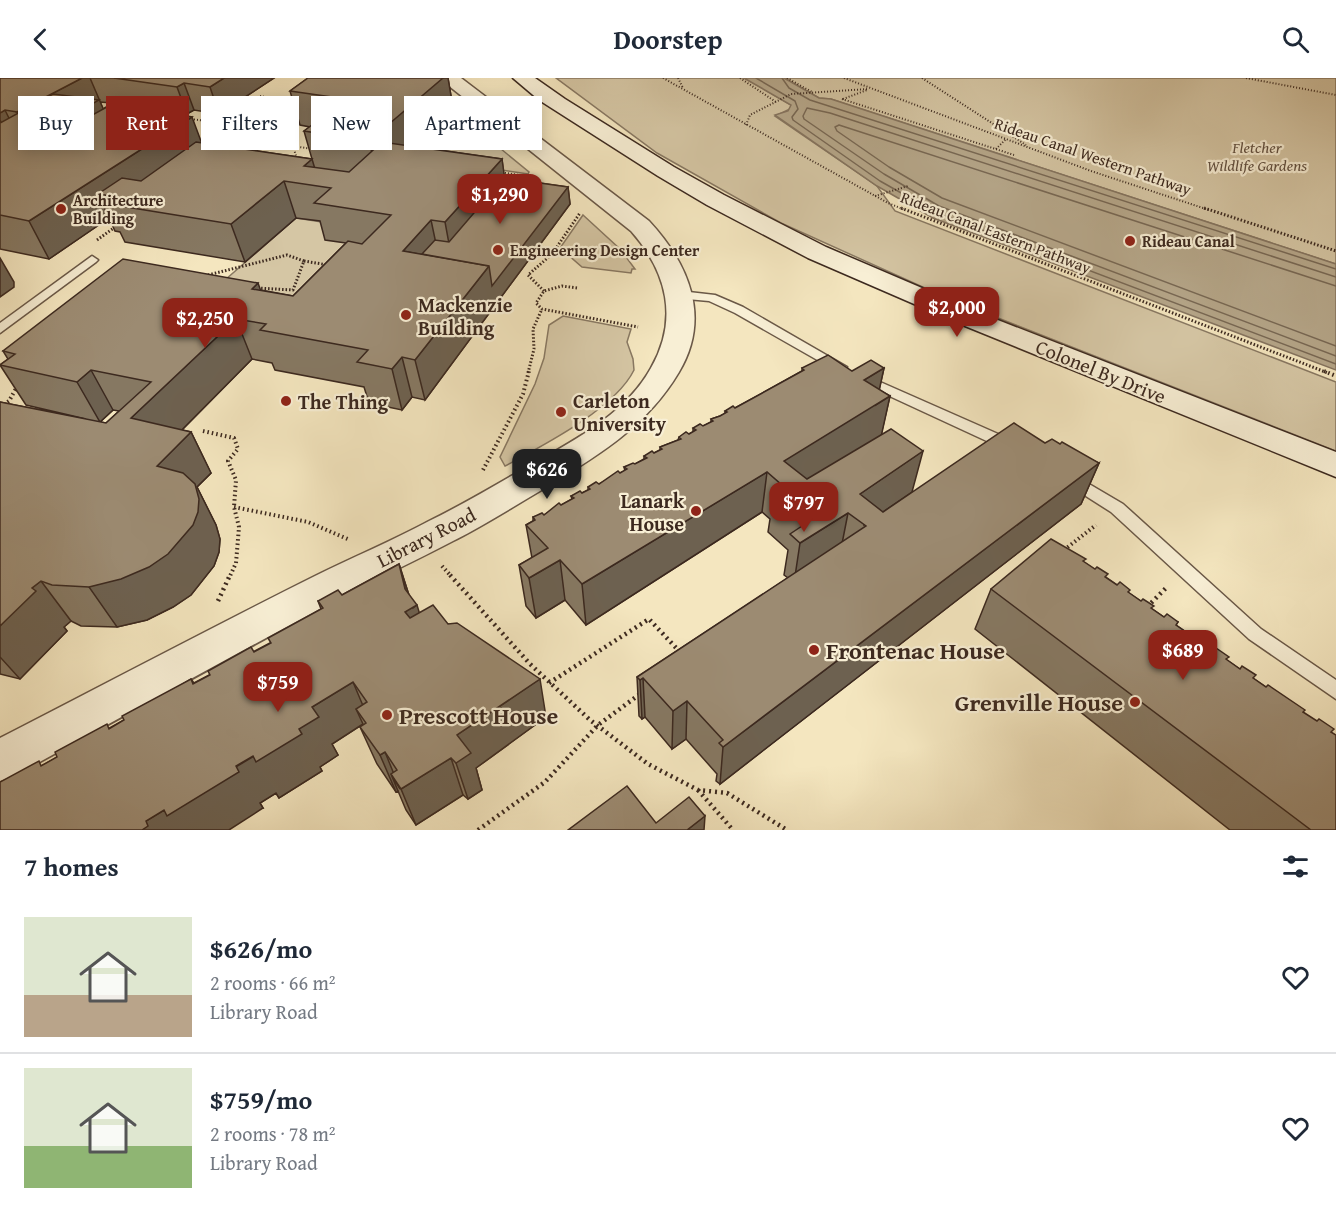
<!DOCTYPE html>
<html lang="en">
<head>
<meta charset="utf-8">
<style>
  :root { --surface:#fff; --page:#f2f2f3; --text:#1f2937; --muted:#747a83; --line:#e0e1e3; --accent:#8f2418 }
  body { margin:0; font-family:"Gentium Book Plus",serif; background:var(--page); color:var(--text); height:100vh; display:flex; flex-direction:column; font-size:22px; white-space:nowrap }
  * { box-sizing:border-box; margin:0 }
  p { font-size:20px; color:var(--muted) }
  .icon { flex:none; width:33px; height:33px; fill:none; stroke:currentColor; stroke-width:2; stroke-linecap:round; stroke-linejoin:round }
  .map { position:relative; height:752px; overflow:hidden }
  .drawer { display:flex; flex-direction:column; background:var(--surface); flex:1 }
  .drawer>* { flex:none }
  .hud { position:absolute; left:18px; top:18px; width:600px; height:54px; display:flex; gap:12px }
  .price { position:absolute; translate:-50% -51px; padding:0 14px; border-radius:12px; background:var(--accent); color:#fff; font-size:20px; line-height:39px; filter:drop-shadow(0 2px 3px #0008) }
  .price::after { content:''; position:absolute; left:50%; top:36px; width:18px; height:14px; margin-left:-9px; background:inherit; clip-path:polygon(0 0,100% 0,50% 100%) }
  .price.current { background:#222; color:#fff }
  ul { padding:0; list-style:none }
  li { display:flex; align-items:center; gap:18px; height:150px; padding:0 24px }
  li+li { border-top:2px solid var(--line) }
  li span { display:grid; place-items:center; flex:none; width:168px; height:120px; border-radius:0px; color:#555 }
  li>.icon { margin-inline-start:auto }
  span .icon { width:72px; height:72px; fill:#fffc; stroke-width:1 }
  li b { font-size:26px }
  h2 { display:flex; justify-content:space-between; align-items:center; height:72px; padding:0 24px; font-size:26px }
  .tag { padding:0 21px; border-radius:0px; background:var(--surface); box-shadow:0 3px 15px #0003; font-size:21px; line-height:54px }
  .tag.current { background:var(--accent); color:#fff }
  header { display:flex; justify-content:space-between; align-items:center; height:78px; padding:0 24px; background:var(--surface); font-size:27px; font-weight:600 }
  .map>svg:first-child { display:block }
  .green { fill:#d5c6a4; stroke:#887862; stroke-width:1.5 }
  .water { fill:#b5a689; stroke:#85745f; stroke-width:1.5 }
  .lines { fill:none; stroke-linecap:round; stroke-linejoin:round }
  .shore { stroke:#786854; stroke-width:1.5 }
  .service-casing { stroke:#6a5847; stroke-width:3 }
  .tertiary-casing { stroke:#6a5847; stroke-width:3 }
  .secondary-casing { stroke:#3c291f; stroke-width:3 }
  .path-far3 { stroke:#3c291f; stroke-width:2; stroke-dasharray:1 2; stroke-linecap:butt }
  .path-far2 { stroke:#3c291f; stroke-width:3; stroke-dasharray:1.5 2; stroke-linecap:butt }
  .path-far1 { stroke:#3c291f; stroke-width:4; stroke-dasharray:1.5 3; stroke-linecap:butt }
  .path { stroke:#3c291f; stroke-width:4.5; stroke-dasharray:2 4; stroke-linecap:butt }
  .service { fill:#f8efd5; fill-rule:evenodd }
  .tertiary { fill:#f8efd5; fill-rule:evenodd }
  .secondary { fill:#f8efd5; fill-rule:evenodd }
  .wall { fill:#867862; stroke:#3c291f; stroke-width:1.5; fill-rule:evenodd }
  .shaded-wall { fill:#6d6150; stroke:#3c291f; stroke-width:1.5 }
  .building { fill:#9c8b72; stroke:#3c291f; stroke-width:1.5 }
  .poi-dot { fill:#8f2418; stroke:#f8efd5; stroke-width:2 }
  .labels { text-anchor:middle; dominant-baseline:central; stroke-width:4.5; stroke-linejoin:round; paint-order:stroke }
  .far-park-label { font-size:16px; font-style:italic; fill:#625040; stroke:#f8efd5 }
  .far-street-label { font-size:16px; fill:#3c291f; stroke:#f8efd5 }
  .far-poi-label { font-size:16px; font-weight:bold; fill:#3c291f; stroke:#f8efd5; text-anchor:start }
  .poi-label { font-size:20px; font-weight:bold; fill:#3c291f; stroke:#f8efd5; text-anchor:start }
  .street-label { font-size:20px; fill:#3c291f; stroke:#f8efd5 }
  .near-poi-label { font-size:24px; font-weight:bold; fill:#3c291f; stroke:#f8efd5; text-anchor:start }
</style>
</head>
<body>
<header><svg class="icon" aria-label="back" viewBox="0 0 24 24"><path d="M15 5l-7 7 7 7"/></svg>Doorstep<svg class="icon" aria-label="search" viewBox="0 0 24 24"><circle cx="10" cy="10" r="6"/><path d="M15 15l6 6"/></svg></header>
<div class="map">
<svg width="1336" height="752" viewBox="0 0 1336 752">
  <rect width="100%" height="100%" fill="#f4e6bf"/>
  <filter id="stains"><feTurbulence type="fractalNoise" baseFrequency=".00333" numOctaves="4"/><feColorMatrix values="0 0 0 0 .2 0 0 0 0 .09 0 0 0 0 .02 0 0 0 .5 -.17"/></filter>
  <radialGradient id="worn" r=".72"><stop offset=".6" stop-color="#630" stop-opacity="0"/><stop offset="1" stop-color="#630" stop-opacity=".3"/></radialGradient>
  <g class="green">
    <path d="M556,0H744L791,27L792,30L775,38L877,108L895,133L1336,304V373L947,220L781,145L657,75Z"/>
    <path d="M785,0H1336V186L831,21L819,20Z"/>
    <path d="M452,37L461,38L529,94L528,96L453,85L428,75L435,68L417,66Z"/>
    <path d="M583,137L620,171L635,191H632L631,195L582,189L560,170Z"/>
    <path d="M296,140L341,147L400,174L306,257L194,229Z"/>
    <path d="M563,238L631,251L627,264L633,281L634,292C615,331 542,368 505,388L500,379L535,306L544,280L549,247Z"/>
  </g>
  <path class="water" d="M744,0H784L819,20L831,21L1336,186V292L933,140L877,108L775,37L788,33L791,27Z"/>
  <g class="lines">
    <g class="shore">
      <path d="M756,0L795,23L798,31L792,39L793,42L880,103L935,134L1336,286"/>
      <path d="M782,0L789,10L810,22L1336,191"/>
      <path d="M1336,199L830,35L807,30L803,38L804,41L884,96L939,128L1336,278"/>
      <path d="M1336,208L839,47L835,49L837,53L889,89L942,120L1336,268"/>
    </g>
    <g class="service-casing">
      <g id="service">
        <path d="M92,178L98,182L96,184L0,255V245Z"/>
        <path d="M680,213L715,217L743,229L847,289L840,293L835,292L735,235L709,223L676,220L674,217Z"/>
        <path d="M862,296L1014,363L1016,367L1014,371H1004L857,303L855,300L857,297Z"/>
        <path d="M1072,396L1123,426L1261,551L1336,602V621L1249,561L1111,434L1067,406L1064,402L1067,398Z"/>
      </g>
    </g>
    <g class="tertiary-casing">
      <path id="tertiary" d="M439,0H461L649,143C688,185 712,239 679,294C646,350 594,380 540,413C511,430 483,448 453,463C415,483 376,501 338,521C230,579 123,638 16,697L0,703V660C105,606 209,551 315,498C353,479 392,463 429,443C460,428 490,410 520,393C567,366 624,339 651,290C679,241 667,194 631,153Z"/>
    </g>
    <g class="secondary-casing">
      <path id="secondary" d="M513,0H535L565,21L674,89L724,117L826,169L985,237L1336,374V399L965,248L808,180L707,127L658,98L539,22Z"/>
    </g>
    <g class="path-far3">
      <path d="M663,0L888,125L905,132"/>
      <path d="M678,0L683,10"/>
      <path d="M740,0L776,24"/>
      <path d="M787,0L812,14"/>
      <path d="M844,0L1091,93L1209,132"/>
      <path d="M922,0L1026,67"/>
      <path d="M1246,0L1336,17"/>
      <path d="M842,21L1014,77"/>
      <path d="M843,21L867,12"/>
      <path d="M260,38L271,39L300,34"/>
      <path d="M191,41L245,48"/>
      <path d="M746,47L750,37L791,16L868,11"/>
      <path d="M229,59L313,71"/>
      <path d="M293,68L297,81"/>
      <path d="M215,69L283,22L260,18L239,33L262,36"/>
      <path d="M996,71L1006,61"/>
      <path d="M252,76L302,39"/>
      <path d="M499,94L533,99"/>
      <path d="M875,118L908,108"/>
    </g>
    <g class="path-far2">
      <path d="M901,130L1328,295"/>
      <path d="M1204,130L1336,173"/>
      <path d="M97,162L118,147"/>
      <path d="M304,183L328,187"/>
      <path d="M208,197L287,177L304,183L293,212L257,210"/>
      <path d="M577,210L562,208L544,213L536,225L542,231L638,249"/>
      <path d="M544,213L528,197L552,176L580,135"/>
      <path d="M528,295L534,271L533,251L542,231"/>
    </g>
    <g class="path-far1">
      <path d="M1324,293L1336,298"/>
      <path d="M0,329L9,323L18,307"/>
      <path d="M203,353L234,360L238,371L228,383L236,402L234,429L239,449L236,485L230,498"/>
      <path d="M483,392L523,316L529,293"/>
      <path d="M234,429L308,444L350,462"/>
      <path d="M1064,472L1096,447"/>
      <path d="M442,488L451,498"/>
    </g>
    <g class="path">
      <path d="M450,497L530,586L590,642L648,686L698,712L727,715L787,752"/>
      <path d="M218,523L230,497"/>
      <path d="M1147,529L1167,509"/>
      <path d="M549,605L649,541L680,574"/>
      <path d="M698,712L733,752"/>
      <path d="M478,752L545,704L598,647L640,616"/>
    </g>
    <use href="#service" class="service"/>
    <use href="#tertiary" class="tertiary"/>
    <use href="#secondary" class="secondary"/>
  </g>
  <g class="wall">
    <path d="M0,0H274L219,36L194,32L187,36L149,31L202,65L312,81L304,53L310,49L300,47L290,13L308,0H448L453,30L411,68L502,81L504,100L568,109L570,126L425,322L412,319L402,332L369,325L364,309L275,292L272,285L252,281L182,352L191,354L211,395L197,409L216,447L220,461L219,474L214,488L191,517L173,529L147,542L117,549L81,548L71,543L64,549L67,553L20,601L0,596V324L86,341L26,327L0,287L8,281L3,273L261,212L293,218L346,165L325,162L320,143L296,140L245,184L125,164L120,154L115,153L109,140L49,181L0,171ZM100,24L112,25L103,31ZM113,332L119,333L106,345L100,344Z"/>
    <path d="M802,290L852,293L884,290L879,312L890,318L881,357L913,414L1045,365L1060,366L1099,385L1081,426L720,706L716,703L717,696L686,661L672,671L645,639L642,641L639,638L637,599L788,500L784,497L788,472L768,454L770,441L762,434L586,547L565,522L536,540L526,528L519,487L532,480L526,447L533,443V439L544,437L572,421L571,418L582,415L588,412V409L599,406L620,395L625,393L624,389L635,386L644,381V378L654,375L660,372V369L678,362L679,359L689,356L693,354V350L703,348L711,344V341L720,338L725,336V333L735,330L802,293Z"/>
    <path d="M1084,484L1164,539L1178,544L1176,547L1331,654L1336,752H1230L975,551L991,511Z"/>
    <path d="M399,486L409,517L419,535L448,546L546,639L476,690L482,712L468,721L463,717L416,747L406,732L398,713L396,714L377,686L360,649L363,646L332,666L338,677L320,689L322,693L279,720L276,715L260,725L263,730L43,687L124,642L191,601L194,605L270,565L321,531L318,523L342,517Z"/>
  </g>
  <g class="shaded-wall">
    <path d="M82,0H90L114,56L17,34Z"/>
    <path d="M224,0H274L219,36L210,9Z"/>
    <path d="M435,0H448L453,30L378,99L369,63Z"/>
    <path d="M184,5L194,32L187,36L177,9Z"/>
    <path d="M5,32L19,61L12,65L0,42V35Z"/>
    <path d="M192,39L205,74L118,119L98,116L109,140L49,181L29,143Z"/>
    <path d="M312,81L320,108L304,88Z"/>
    <path d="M502,81L507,117L452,182L445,144Z"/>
    <path d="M284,103L296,140L245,184L231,146Z"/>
    <path d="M568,109L570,126L425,322L415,282L489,188Z"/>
    <path d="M431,142L439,180L403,173Z"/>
    <path d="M0,180L14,204V209L0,219Z"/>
    <path d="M258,205L272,244L252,211Z"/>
    <path d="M236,241L252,281L153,381L131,340Z"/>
    <path d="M402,279L412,319L402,332L392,291Z"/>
    <path d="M884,290L876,327L890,318L881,359L782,421L784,383L864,302Z"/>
    <path d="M91,292L113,332L100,344L77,304Z"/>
    <path d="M191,354L211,395L197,409L216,447L220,461L219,474L214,488L191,517L173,529L147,542L117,549L89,509L157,388Z"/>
    <path d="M923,373L912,414L864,447L860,416Z"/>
    <path d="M1099,385L1081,426L720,706L723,669Z"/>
    <path d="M767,394L762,434L586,547L582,506Z"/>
    <path d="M848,435L840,476L794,505L800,465Z"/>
    <path d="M560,482L565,522L536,540L529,500Z"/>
    <path d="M399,486L413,530L417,527L429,567L405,534V511Z"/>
    <path d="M41,503L71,543L64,549L67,553L20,601L0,579V548L32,510Z"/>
    <path d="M643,600L645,639L642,641L640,602Z"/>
    <path d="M540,601L546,639L476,690L482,712L468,721L456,685L457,657Z"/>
    <path d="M353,604L369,642L356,631L363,646L332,666L338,677L320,689L322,693L279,720L276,715L260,725L263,730L229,752H142L146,743L299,651L312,629Z"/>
    <path d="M687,623L686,661L672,671L673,633Z"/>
    <path d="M385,674L400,711L391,696L398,713L396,714L380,677Z"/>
    <path d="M451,680L463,717L416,747L401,711Z"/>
    <path d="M705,738L704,752H687Z"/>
  </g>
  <g class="building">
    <path d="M0,0H82L17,34L5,32L0,35Z"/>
    <path d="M114,0H224L210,9L184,5L177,9Z"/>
    <path d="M308,0H443L369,63L304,53L346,21L290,13Z"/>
    <path d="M53,16L99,22L64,42L78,45L114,25L192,39L29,143L0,137V45Z"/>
    <path d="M196,64L312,81L304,88L349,94L382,64L502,81L445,144L431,142L403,173L489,188L415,282L402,279L392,291L357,284L368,272L260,252L266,246L236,241L131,340L191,354L157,388L183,395L195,406L199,421L198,434L193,447L168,476L149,489L121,501L89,509L52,507L41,503L32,510L36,513L0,548V324L106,345L151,304L91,292L77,304L0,287L15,276L3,273L123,181L258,205L252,211L293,218L348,163L362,166L391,137L314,125L331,110L284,103L231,146L108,126L118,119L98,116L122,100L141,103Z"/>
    <path d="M504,100L568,109L492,208L489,188L422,176L435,162L449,164Z"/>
    <path d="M828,277L852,293L871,282L884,290L864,302L890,318L784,383L807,401L891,351L923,373L860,416L883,434L1014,345L1045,365L1052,361L1060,366L1062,364L1099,385L723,669L719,665L723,662L687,623L673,633L643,600L640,602L637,599L866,448L848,435L800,465L790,456L808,444L773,414L783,408L767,394L582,506L560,482L529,500L519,487L548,470L526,447L535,442L533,439L542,435L544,437L559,425L561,427L574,420L571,418L580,413L582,415L590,411L588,409L596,404L599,406L618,393L620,395L627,391L624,389L633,385L635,386L647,380L644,378L652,373L654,375L662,371L660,369L681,361L679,359L686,354L689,356L696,352L693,350L700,346L703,348L713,343L711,341L720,338L727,334L725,333L733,328L735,330L804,292L802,290Z"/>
    <path d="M1051,461L1086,481L1083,483L1095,491L1097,489L1108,496L1105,499L1117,507L1120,504L1130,512L1128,514L1141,523L1143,521L1154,528L1151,530L1164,539L1167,536L1178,544L1176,547L1189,556L1191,553L1204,561L1201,564L1214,573L1216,570L1229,579L1226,581L1240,591L1242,588L1256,597L1253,600L1266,609L1268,607L1305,632L1303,634L1317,643L1319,641L1334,651L1331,654L1336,657V752H1311L991,511Z"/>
    <path d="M399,486L405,511L417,527L405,534L410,540L433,527L448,546L457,545L540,601L457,657L471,675L456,685L451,680L401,711L391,696L397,692L385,674L380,677L360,649L366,645L356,631L367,624L353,604L312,629L319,639L299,651L302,656L256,684L253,678L236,688L239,694L167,738L164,732L146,743L148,748L142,752H0V704L39,683L41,688L57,679L55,674L107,646L109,651L124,642L122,638L191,601L193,606L210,597L208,593L251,569L254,574L271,565L268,560L323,530L318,523L338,512L342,517Z"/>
    <path d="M627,708L656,745L689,719L705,738L687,752H568Z"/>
  </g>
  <g class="poi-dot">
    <circle cx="61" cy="131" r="6"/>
    <circle cx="1130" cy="163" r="6"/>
    <circle cx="498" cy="172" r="6"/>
    <circle cx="406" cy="237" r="6"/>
    <circle cx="286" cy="323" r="6"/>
    <circle cx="561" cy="334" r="6"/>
    <circle cx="696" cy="433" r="6"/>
    <circle cx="814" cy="572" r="6"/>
    <circle cx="1135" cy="624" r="6"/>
    <circle cx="387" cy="637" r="6"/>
  </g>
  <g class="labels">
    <g class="far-park-label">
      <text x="1257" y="69">Fletcher<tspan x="1257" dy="18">Wildlife Gardens</tspan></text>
    </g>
    <g class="far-street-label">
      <text transform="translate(1093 78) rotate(19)">Rideau Canal Western Pathway</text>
      <text transform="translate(996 154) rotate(21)">Rideau Canal Eastern Pathway</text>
    </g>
    <g class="far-poi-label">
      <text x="73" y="122">Architecture<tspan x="73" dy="18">Building</tspan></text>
      <text x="1142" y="163">Rideau Canal</text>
      <text x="510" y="172">Engineering Design Center</text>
    </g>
    <g class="poi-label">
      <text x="418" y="226">Mackenzie<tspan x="418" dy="23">Building</tspan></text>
      <text x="573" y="322">Carleton<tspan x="573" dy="23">University</tspan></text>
      <text x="298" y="323">The Thing</text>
      <text x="684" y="422" text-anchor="end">Lanark<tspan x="684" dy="23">House</tspan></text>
    </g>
    <g class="street-label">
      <text transform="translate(1101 293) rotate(22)">Colonel By Drive</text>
      <text transform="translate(426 459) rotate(-27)">Library Road</text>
    </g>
    <g class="near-poi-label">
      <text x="826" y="572">Frontenac House</text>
      <text x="1123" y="624" text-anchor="end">Grenville House</text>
      <text x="399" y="637">Prescott House</text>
    </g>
  </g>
  <rect width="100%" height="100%" filter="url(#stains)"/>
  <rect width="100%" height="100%" fill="url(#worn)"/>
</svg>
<b class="price" style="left:500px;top:147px">$1,290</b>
<b class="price" style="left:957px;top:260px">$2,000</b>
<b class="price" style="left:205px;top:271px">$2,250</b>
<b class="price current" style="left:547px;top:422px">$626</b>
<b class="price" style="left:804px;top:455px">$797</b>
<b class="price" style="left:1183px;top:603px">$689</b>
<b class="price" style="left:278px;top:635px">$759</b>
<div class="hud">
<a class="tag">Buy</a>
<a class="tag current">Rent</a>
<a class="tag">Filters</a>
<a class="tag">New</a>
<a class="tag">Apartment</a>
</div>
</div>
<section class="drawer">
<h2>7 homes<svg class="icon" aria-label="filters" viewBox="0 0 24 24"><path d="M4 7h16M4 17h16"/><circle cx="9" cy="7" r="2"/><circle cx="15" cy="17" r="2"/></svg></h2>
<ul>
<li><span style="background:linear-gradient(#dfe7d0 65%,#b9a48a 0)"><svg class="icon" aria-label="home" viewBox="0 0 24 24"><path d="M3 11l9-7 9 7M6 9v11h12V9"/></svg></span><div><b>$626/mo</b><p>2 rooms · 66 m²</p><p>Library Road</p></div><svg class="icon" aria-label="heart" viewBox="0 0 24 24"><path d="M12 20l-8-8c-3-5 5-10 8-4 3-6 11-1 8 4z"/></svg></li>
<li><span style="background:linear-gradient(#dfe7d0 65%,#8fb573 0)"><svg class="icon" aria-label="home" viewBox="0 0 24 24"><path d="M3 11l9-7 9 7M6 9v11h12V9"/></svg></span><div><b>$759/mo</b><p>2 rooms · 78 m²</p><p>Library Road</p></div><svg class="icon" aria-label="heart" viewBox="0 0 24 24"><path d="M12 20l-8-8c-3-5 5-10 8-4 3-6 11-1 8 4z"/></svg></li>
</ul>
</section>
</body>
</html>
